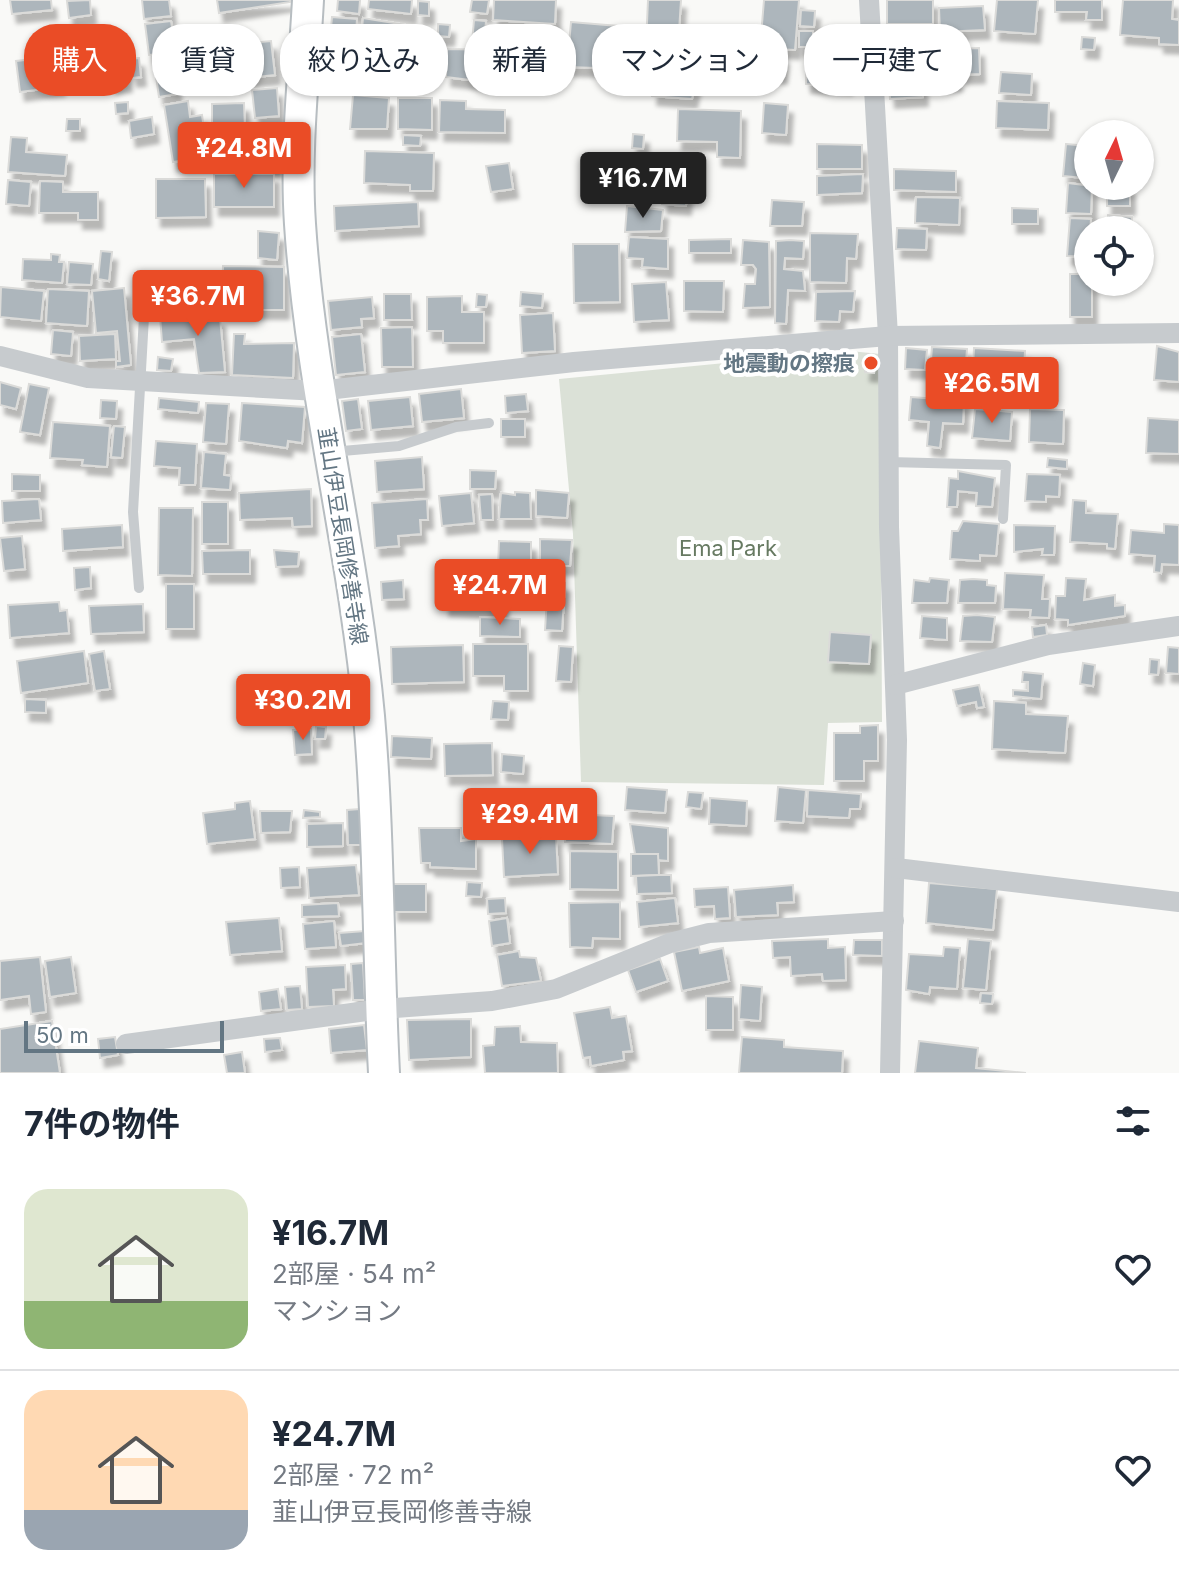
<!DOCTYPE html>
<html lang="ja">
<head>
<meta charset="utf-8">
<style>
  :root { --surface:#fff; --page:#f2f2f3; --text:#1f2937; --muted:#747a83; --line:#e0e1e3; --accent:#ea4c26 }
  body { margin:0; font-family:Inter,"Noto Sans JP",sans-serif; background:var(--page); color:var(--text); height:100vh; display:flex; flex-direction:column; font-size:30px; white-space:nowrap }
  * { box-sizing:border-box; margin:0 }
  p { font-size:26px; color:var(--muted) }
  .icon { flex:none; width:44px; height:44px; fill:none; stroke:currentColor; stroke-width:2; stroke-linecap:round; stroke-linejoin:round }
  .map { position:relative; height:1073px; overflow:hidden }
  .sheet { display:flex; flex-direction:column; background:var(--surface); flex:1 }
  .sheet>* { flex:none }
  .top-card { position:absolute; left:24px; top:24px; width:1132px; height:72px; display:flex; gap:16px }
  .needle { width:52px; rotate:5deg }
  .tools { position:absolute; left:1074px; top:120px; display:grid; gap:16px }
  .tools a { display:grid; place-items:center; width:80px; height:80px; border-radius:50%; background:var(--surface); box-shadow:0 2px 6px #0004; font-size:40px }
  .scale { position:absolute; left:24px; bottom:20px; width:200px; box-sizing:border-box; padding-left:8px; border:4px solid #637683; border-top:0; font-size:22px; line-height:28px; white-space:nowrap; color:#637683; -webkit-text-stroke:6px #fff; paint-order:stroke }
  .price { position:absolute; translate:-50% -68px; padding:0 18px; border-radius:8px; background:var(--accent); color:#fff; font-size:26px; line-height:52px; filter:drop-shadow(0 2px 4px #0008) }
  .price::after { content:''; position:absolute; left:50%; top:48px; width:24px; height:18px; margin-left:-12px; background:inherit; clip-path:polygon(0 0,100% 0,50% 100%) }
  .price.current { background:#222; color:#fff }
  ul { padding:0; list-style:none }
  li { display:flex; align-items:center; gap:24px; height:200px; padding:0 24px }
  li+li { border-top:2px solid var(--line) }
  li span { display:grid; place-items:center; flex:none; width:224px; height:160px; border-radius:24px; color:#555 }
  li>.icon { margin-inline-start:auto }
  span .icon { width:96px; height:96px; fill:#fffc; stroke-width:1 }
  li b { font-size:34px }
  h2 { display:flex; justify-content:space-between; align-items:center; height:96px; padding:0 24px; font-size:34px }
  .tag { padding:0 28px; border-radius:32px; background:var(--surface); box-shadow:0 2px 6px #0004; font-size:28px; line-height:72px }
  .tag.current { background:var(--accent); color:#fff }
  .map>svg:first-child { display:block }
  .green { fill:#dbe1d7 }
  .building { fill:#adb6bc; stroke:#dbdbd9; stroke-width:2; filter:url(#shadow) }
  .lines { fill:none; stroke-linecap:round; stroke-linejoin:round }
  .secondary-casing { stroke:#b7bdc1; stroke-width:34 }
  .lane { stroke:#c7cbce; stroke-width:10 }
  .street { stroke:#c7cbce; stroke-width:20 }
  .secondary { stroke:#fff; stroke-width:30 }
  .poi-dot { fill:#ea4c26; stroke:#fff; stroke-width:3 }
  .labels { text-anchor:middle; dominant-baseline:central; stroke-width:8; stroke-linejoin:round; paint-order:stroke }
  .poi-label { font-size:22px; font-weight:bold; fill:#637683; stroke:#fff; text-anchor:end }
  .street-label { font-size:22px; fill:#637683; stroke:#fff }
  .park-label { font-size:22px; fill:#677a62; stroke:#fff }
</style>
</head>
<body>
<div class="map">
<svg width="1179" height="1073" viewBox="0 0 1179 1073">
  <defs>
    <filter id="shadow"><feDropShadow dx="5" dy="9" stdDeviation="2" flood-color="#0004"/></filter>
  </defs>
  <rect width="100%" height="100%" fill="#f9f9f7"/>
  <path class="green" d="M850,351L880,354L882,722L828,723L824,785L581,782L573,534L559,379Z"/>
  <g class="building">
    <path d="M10,0H51L52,10L12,14Z"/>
    <path d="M90,0L91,15L69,18L67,1Z"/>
    <path d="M142,0H169L171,16L144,19Z"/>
    <path d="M217,0H290V2L219,13Z"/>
    <path d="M338,0H360L359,14L337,11Z"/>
    <path d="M369,0H412L411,14L368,9Z"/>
    <path d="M472,0H489L487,14L470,12Z"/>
    <path d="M494,0H556L555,24L493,20Z"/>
    <path d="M648,0H681L678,47L646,45Z"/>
    <path d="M764,0H799L795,50L760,48Z"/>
    <rect x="887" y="0" width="46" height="24"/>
    <path d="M997,0H1038L1035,34L994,31Z"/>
    <path d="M1055,0H1102V20H1086L1087,12H1055Z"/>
    <path d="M1123,0H1173L1172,19L1179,20V45L1159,44V38L1120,35Z"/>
    <path d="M418,1L429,2V16L418,15Z"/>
    <path d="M983,6L985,30L940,32L939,8Z"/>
    <path d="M801,10L815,11L814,27L800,26Z"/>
    <path d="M332,17L357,19L354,63L328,61Z"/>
    <path d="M363,18L431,29L429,57L374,52L375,41L361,40Z"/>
    <path d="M474,20L486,21L484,44L472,43Z"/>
    <path d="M171,21L176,52L149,55L145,24Z"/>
    <path d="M571,22L630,27L626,69L567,67Z"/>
    <path d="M438,24L450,25L449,37L438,36Z"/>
    <rect x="799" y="31" width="14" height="16"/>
    <path d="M1082,37L1095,38L1094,50L1081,49Z"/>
    <path d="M271,41L275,75L211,82L207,47Z"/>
    <path d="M920,46L923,97L890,99L887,48Z"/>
    <path d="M979,48L980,74L956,75L957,82L937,83L935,50Z"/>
    <path d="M447,49L495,50L494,83L446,77Z"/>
    <path d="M113,50L114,59L125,58L127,83L111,85V77L65,80L63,54Z"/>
    <path d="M807,50L847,51V86L806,84Z"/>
    <path d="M762,54L783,56L782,75L760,73Z"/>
    <path d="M139,58L141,77L132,78L129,59Z"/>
    <path d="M34,59L35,63L57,61L60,87L20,92L16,61Z"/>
    <path d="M656,60L700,64L692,99L652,96Z"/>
    <path d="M173,67L177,94L159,97L155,70Z"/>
    <path d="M1001,72L1032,74L1031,95L999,93Z"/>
    <path d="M277,88L279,116L255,118L252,90Z"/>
    <path d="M353,95L389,98L387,129H350Z"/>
    <path d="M398,98H432V130L398,129Z"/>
    <path d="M440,100L466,101V109L505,110V133L439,132Z"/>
    <path d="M188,101L190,117L202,115L208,157L173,162L164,105Z"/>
    <path d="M997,101L1049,103L1048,130L996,128Z"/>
    <path d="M128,102V113L116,114L115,103Z"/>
    <path d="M244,103L245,128L212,129V104Z"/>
    <path d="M764,103L788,105L786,135L762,133Z"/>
    <path d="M678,109L741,111L740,158L717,157V142L677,141Z"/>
    <path d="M152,117L154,134L131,138L129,121Z"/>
    <path d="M67,119H80V131H66Z"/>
    <path d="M633,134L644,135L643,149L632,148Z"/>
    <path d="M403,135L421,136L420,146L403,145Z"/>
    <path d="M11,137L27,138L26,152L67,155L65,176L8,172Z"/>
    <path d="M817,144L862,145V169H817Z"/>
    <path d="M1066,144L1088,146L1084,178L1063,176Z"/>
    <path d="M234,147L276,149V168L233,166Z"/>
    <path d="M365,151L434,153L433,191H410V185L364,183Z"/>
    <path d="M509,163L513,189L491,192L486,166Z"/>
    <path d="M894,169L956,171V192L894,190Z"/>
    <rect x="214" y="174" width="60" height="33"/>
    <path d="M863,174L862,193L817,195V176Z"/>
    <path d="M665,175L688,176L686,206L662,204Z"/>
    <path d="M156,179H205L206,217L156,218Z"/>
    <path d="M8,180L31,182L29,206L6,204Z"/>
    <path d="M40,181L63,182V192H98V220H78V213H39Z"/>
    <path d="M1068,183L1092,186L1091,214L1066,213Z"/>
    <rect x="1107" y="186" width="23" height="20"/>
    <path d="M916,197L960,198L959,225L915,223Z"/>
    <path d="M772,200L804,202L802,226H770Z"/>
    <path d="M418,202L419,226L335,231L334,206Z"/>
    <path d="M627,206L663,210L661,231L625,232Z"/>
    <path d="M1012,208L1038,209V224H1012Z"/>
    <path d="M1108,215L1132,217L1131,230H1107Z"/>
    <path d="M1070,218L1091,219L1088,257L1067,256Z"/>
    <path d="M897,228L927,229L926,250L896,249Z"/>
    <path d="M258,231L279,233L277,260L258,258Z"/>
    <path d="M810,233L858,234L856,259L847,258L846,283L810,282Z"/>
    <path d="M629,237L668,239V269L642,267L643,259L627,258Z"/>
    <path d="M731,239V253H689V240Z"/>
    <path d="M743,240L769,242L770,307L743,308L745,284H755L756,269L753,265H741Z"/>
    <path d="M790,240L804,241L803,259L785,258L784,269L803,271L805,291L788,290L786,324L775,323L776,241Z"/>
    <path d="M573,244H619L620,302L574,303Z"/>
    <path d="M101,251L112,252L109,281L98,279Z"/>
    <path d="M51,254L60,255L59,262H64L62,283L22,280L23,259L51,260Z"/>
    <path d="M69,262L93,264L91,285L67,284Z"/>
    <path d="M223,266L284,267V310H222Z"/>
    <path d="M1070,274H1088V282H1092V317H1070Z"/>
    <path d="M214,278L216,303L162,307L160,282Z"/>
    <path d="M684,281H724L723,312L684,311Z"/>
    <path d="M666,282L669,320L634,322L632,284Z"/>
    <path d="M1,287L44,291L41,321L0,317Z"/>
    <path d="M124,288L131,365L116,367V361H120L117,331L96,333L92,291Z"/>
    <path d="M48,289L89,291L87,326L46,323Z"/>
    <path d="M855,291L853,312L840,311L839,322L815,321L816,292Z"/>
    <path d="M521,292L543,294L542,308L520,306Z"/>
    <path d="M384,294H411L412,320H384Z"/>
    <path d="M477,294L487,295L486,307H476Z"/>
    <path d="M462,296V312H484V343H443V331H427V297Z"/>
    <path d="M372,297L374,318L361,319L362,327L331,330L328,301Z"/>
    <path d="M209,312L211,317L220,318L225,372L199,373L194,339L162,342L160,316Z"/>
    <path d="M553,313L555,351L522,353L520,315Z"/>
    <path d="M412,327L413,367H382L381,328Z"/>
    <path d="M53,330L73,332L71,356L51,354Z"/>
    <path d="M115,334L116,359L80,361L79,336Z"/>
    <path d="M234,334H245L244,344L294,343L293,378L232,375Z"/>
    <path d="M361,334L365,372L336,375L332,337Z"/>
    <path d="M1157,346L1179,352V382L1154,380Z"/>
    <path d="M932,347L967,349L965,375L930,372Z"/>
    <path d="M906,348L927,350L925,370L905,369Z"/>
    <path d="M974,348L1025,351L1023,389L972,386Z"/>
    <path d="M867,354L875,355L874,373L865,372Z"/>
    <path d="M158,357L173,359L171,371L157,370Z"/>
    <path d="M0,382L21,388L16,409L0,405Z"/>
    <path d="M29,384L49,388L40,435L20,432Z"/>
    <path d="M461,389L464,418L422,422L419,394Z"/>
    <path d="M526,394L528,411L506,413L505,396Z"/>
    <path d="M410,397L413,426L371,430L368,401Z"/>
    <path d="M911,397L964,401L963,424L943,423L940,448L927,446L929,422L909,420Z"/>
    <path d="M159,398L199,402L198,413L158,409Z"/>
    <path d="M358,399L362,429L346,431L342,401Z"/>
    <path d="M101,400L117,401L116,419L100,418Z"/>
    <path d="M206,403L229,404L226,444L203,442Z"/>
    <path d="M242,403L305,407L302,443L288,441L287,448L239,441Z"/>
    <path d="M975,409L1012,412L1010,441L972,438Z"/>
    <path d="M1030,409L1064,410L1063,444L1029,442Z"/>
    <path d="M1148,418L1179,420V454L1146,453Z"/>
    <rect x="501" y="419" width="24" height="18"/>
    <path d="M53,422L110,426L107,467L82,465L83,460L50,458Z"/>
    <path d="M114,426L125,427L122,458L111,457Z"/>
    <path d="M156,441L197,444L195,485H179L180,468L154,466Z"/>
    <path d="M204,452L226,454L224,475L231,476L230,490L201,488Z"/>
    <path d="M422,457L424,489L377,492L375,461Z"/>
    <path d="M1048,458L1067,460V469L1047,467Z"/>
    <path d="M470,470L496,471L495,489H470Z"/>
    <path d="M958,471L995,478L992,507L976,506L977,493L958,491L957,507H947L949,478L958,479Z"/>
    <path d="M12,474L40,475V491H12Z"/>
    <path d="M1027,474L1060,475L1059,497L1046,496V502L1025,501Z"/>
    <path d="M311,489L312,526L293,527L292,518L240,520L239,493Z"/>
    <path d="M536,490L569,493L567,518L536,516Z"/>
    <path d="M515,492L530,493L531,519H499L501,493L515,495Z"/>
    <path d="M471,493L474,523L442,526L439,496Z"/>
    <path d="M492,494L493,520H481L479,495Z"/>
    <path d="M39,499L41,520L3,523L2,501Z"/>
    <path d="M427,499L428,520H420L421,534L398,536L399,546L375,548L372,503Z"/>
    <path d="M1073,500L1086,501V513L1118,514L1115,549L1107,548V544L1070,542Z"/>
    <rect x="202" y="502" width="26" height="42"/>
    <path d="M159,508H193L192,576L158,575Z"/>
    <path d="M963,521L999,524L996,556L980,555V561L950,559L952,531H958Z"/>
    <path d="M1164,524L1179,525V565L1162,564L1161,573L1154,572L1155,556L1129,554L1131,530L1164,533Z"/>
    <path d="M122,525L123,547L63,551L62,529Z"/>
    <path d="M1014,525L1055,526L1054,555H1042L1043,549L1014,552Z"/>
    <path d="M22,536L25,569L4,571L0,538Z"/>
    <path d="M540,539L572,540L570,566H540Z"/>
    <path d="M499,541L531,542V568H498Z"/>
    <path d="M250,550V574H203L202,551Z"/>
    <path d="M274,550L299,552L298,566L276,567Z"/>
    <path d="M90,567L91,588L75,590L74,568Z"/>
    <path d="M1005,573L1044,575L1042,599H1050L1049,618L1030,617L1031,610L1003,609Z"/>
    <path d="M446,577L504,581L502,610L444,607Z"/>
    <path d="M930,578L949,580L947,603H912L914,580L929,582Z"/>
    <path d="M1066,578L1086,579L1084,600L1115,595V606L1125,605V616L1068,625V620L1055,619L1056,596H1065Z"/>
    <path d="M973,579L987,580V585L996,586L995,603H958L960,580Z"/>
    <path d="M403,580L404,599L382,600L381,582Z"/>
    <path d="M548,581L565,583L562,631L545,630Z"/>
    <rect x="166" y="584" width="28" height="45"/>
    <path d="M59,602L60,611L67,610L69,633L10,638L8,605Z"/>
    <path d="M143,604L144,632L91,634L89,606Z"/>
    <path d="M977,615L995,617L992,642L960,641L963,616Z"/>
    <path d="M922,616L947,618V640L920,638Z"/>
    <path d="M480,617L520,619V637L480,636Z"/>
    <path d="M1046,625L1047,635L1033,637L1032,627Z"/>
    <path d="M830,632L871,635L869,664L828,662Z"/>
    <path d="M473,644H528V691H504V676H473Z"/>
    <path d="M463,645L464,682L392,684L391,647Z"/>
    <path d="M559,646L573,647L571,682L556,681Z"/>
    <path d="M1168,647L1179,648V674L1166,673Z"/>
    <path d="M84,651L88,683L21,693L17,661Z"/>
    <path d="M104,651L110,689L95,691L89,654Z"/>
    <path d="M1150,659L1159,660L1158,675L1149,674Z"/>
    <path d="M1083,663L1095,665L1093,686L1080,684Z"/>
    <path d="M1023,672L1043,674L1041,699L1013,696V690L1028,691V682H1022Z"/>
    <path d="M979,685L984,707L977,708L976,702L957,706L953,690Z"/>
    <path d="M25,699L46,700V713L25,712Z"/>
    <path d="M493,701L509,702L508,720L491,719Z"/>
    <path d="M994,701L1026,703V714L1068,716L1065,753L992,749Z"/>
    <path d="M878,725V761H864V781H834V733H860V726Z"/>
    <path d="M316,726L326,727L325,739H315Z"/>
    <path d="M311,729L312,754L295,755L293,730Z"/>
    <path d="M392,736L432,738L431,759L391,757Z"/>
    <path d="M492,743L493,775L445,776L444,744Z"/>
    <path d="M502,754L524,756L523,774L501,772Z"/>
    <path d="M627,787L667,790L665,813L625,810Z"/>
    <path d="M778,787L806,790L803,823L775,821Z"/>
    <path d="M808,790L861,794L860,809H850L849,818L807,816Z"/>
    <path d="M688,792L703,793L701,809L686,807Z"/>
    <path d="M710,798L747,801L746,826L709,824Z"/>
    <path d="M250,801L255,839L207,844L203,813L235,809V803Z"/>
    <path d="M360,809L361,845H348L347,810Z"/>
    <path d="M304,810L320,812V817L303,818Z"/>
    <path d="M260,811H292L290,832L261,833Z"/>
    <path d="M567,814L614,816L612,844L565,842Z"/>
    <path d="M343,823V846L307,847V824Z"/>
    <path d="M630,824L668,828V861L657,860L658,854H635Z"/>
    <path d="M419,828H461V841L476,839V869L430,867V863H421Z"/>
    <path d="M556,836L558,874L504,877L502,839Z"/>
    <path d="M570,851L618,852V890L570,889Z"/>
    <path d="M631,854H658L659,875L631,876Z"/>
    <path d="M356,865L359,895L309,898L307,868Z"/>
    <path d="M299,867L300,887L281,888L280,868Z"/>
    <path d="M659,875H671L672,893L637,894L636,876Z"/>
    <path d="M467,882L482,883L481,897L466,896Z"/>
    <path d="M929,883L997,889L993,930L926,923Z"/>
    <rect x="393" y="884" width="33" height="28"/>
    <path d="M793,885L794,902L777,903L778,915L736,917L734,890Z"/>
    <path d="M728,887L730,918L715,919L714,906L695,907L694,889Z"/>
    <path d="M505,898L506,913L488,914L487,899Z"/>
    <path d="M675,898L678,923L639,927L637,902Z"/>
    <path d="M620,902V939L593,938L592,948L570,947L569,903Z"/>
    <path d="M338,903L339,916L302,917V905Z"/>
    <path d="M279,918L282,951L230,955L226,922Z"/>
    <path d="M507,918L510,943L492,946L489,921Z"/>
    <path d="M334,921L336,947L305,949L303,924Z"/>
    <path d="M365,931L366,943L341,946L339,933Z"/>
    <path d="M828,939V948L845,947L846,980L823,981L822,974L791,976L790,957L773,958L772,941Z"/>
    <path d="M968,939L991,941L986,990L963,988Z"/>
    <path d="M854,940H882V956L853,955Z"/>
    <path d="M699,947L700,953L723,948L729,981L682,991L674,952Z"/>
    <path d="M944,947L960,948L957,989L930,987L929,994L906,990L909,954L943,956Z"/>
    <path d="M519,951L520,957L536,958L541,981L502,986L497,955Z"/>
    <path d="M40,957L46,1012L31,1014L29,996L0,1000V961Z"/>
    <path d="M71,957L76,993L50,997L45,961Z"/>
    <path d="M660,959L668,981L636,992L628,970Z"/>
    <path d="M363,963L365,1000H353L351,964Z"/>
    <path d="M345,965L346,989L333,990L334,1006L308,1007L306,967Z"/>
    <path d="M741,985L762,987L760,1021L739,1019Z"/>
    <path d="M300,986L302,1009L287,1010L285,987Z"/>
    <path d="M278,989L281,1009L261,1011L259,992Z"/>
    <path d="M981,993L993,994L992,1004L980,1003Z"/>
    <path d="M706,996L733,997V1030H706Z"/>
    <path d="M610,1007L612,1018L626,1016L632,1051L623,1052L624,1060L591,1066L590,1057L583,1058L574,1013Z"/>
    <path d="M471,1019V1057L409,1060L407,1020Z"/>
    <path d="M52,1021L60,1073H0V1029Z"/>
    <path d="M364,1025L367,1050L331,1053L329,1029Z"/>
    <path d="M520,1026L521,1042L557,1043L558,1073H485L483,1046L494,1045L495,1027Z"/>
    <path d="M115,1037L118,1055L100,1058L98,1039Z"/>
    <path d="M742,1037L784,1040V1047L843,1051L842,1073H739Z"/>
    <path d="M280,1038L282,1050L265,1052L264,1039Z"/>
    <path d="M919,1041L978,1048L976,1068L1026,1073H915Z"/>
    <path d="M242,1052L245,1073H227L224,1055Z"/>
  </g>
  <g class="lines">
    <g class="secondary-casing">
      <path id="secondary" d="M308,0C304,74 295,149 300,224C311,390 354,551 369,716C379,832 378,955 384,1073"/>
    </g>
    <g class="lane">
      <path d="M331,452L399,446L456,427L489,423"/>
      <path d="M889,462L1006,465L1003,519"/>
      <path d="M139,588L133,512L145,299"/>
    </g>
    <g class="street">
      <path d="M869,0L888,336L889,527L897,740L890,1073"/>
      <path d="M0,356L88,378L318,391L574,362L888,336L1179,333"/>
      <path d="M895,685L1048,645L1179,626"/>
      <path d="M896,868L1179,902"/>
      <path d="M126,1044L381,1009L492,1001L556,989L670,943L709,933L894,921"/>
    </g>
    <use href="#secondary" class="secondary"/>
  </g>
  <circle class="poi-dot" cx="871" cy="363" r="8"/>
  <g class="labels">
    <g class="poi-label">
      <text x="855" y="363">地震動の擦痕</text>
    </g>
    <g class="street-label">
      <text transform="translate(343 536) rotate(81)">韮山伊豆長岡修善寺線</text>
    </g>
    <g class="park-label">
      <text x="728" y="548">Ema Park</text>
    </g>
  </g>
</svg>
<div class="tools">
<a><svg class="needle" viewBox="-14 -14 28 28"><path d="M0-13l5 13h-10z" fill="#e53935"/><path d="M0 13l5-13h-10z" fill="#747a83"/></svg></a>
<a><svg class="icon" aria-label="locate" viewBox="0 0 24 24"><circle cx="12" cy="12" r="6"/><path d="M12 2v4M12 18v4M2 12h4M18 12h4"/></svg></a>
</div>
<div class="scale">50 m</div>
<b class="price" style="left:244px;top:190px">¥24.8M</b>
<b class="price current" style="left:643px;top:220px">¥16.7M</b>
<b class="price" style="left:198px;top:338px">¥36.7M</b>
<b class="price" style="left:992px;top:425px">¥26.5M</b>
<b class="price" style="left:500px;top:627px">¥24.7M</b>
<b class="price" style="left:303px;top:742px">¥30.2M</b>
<b class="price" style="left:530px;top:856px">¥29.4M</b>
<div class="top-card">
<a class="tag current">購入</a>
<a class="tag">賃貸</a>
<a class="tag">絞り込み</a>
<a class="tag">新着</a>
<a class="tag">マンション</a>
<a class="tag">一戸建て</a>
</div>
</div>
<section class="sheet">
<h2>7件の物件<svg class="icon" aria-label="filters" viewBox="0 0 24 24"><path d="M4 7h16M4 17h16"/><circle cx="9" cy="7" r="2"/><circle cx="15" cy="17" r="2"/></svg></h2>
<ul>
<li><span style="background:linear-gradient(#dfe7d0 70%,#8fb573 0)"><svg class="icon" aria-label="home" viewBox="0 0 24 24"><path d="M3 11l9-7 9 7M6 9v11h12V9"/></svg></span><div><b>¥16.7M</b><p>2部屋 · 54 m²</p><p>マンション</p></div><svg class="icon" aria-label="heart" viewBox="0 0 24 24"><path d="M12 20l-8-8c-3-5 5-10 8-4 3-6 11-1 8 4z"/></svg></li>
<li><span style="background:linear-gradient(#ffd9b3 75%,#9aa5b1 0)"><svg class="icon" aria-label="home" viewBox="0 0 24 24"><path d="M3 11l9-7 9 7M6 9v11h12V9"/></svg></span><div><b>¥24.7M</b><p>2部屋 · 72 m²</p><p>韮山伊豆長岡修善寺線</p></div><svg class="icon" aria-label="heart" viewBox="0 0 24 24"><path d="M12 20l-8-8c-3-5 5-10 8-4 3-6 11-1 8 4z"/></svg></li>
</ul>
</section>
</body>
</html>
